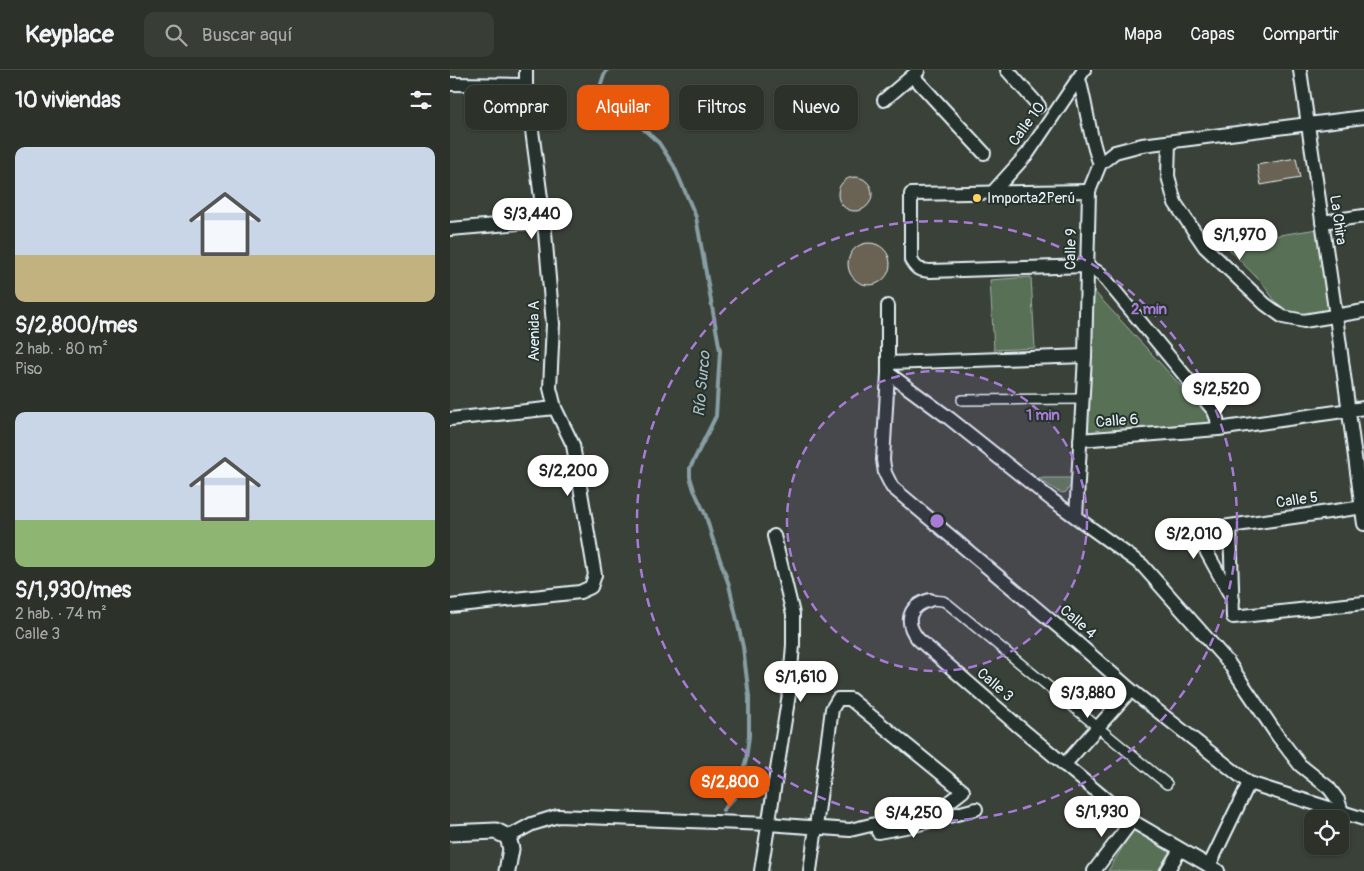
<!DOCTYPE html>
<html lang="es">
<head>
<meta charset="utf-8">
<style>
  :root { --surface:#2c312a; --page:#383d36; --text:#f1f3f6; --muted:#a6a9a8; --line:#484c47; --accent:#ea580c }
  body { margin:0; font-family:Pangolin,sans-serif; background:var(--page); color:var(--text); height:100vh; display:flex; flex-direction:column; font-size:19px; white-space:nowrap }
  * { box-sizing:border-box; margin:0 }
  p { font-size:16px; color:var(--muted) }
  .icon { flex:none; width:28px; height:28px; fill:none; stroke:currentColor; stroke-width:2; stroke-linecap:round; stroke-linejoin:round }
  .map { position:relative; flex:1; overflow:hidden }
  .drawer { display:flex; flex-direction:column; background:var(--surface); width:450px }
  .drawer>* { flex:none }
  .hud { position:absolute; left:15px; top:15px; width:475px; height:45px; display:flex; gap:10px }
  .buttons { position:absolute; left:854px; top:740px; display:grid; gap:10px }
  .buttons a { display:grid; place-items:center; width:45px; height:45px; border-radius:10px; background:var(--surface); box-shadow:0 1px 4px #0004,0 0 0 1px var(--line); font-size:25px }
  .price { position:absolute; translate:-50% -42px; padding:0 11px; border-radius:18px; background:#fff; color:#222; font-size:16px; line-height:32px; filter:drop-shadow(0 1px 2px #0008) }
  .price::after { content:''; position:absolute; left:50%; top:30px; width:15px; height:11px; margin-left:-8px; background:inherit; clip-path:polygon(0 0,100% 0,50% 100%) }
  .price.on { background:var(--accent); color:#fff }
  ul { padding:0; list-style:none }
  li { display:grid; align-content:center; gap:10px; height:265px; padding:0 15px }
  li span { display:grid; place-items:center; height:155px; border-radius:10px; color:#555 }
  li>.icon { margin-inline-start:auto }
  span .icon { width:90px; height:90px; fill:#fffc; stroke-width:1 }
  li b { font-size:21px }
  h2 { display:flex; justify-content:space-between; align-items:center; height:60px; padding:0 15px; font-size:21px }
  .chip { padding:0 18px; border-radius:10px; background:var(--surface); box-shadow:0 1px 4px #0004,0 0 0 1px var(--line); font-size:18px; line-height:45px }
  .chip.on { background:var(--accent); color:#fff }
  header { display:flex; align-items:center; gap:30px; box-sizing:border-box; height:70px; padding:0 25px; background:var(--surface); border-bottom:1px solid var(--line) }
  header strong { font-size:24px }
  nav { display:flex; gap:28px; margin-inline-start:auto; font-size:18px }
  .search { width:350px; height:45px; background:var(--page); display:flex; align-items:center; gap:12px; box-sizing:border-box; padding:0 18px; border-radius:10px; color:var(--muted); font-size:19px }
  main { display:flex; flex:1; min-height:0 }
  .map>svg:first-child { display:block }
  .green { fill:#597054; stroke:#a0b0a6 }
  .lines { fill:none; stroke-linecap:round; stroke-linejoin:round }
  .stream { stroke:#879ea4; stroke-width:4 }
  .building { fill:#6a6253; stroke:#e8f1f8 }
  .pedestrian-casing { stroke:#e8f1f8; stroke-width:12 }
  .minor-casing { stroke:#e8f1f8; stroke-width:16 }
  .tertiary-casing { stroke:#e8f1f8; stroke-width:19 }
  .pedestrian { stroke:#26332d; stroke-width:9 }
  .minor { stroke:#26332d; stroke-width:12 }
  .tertiary { stroke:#26332d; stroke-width:15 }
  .ring { fill:none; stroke:#a77bd6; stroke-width:2.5; stroke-dasharray:9 6 }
  .poi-dot { fill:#ffd166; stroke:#26332d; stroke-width:2 }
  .labels { text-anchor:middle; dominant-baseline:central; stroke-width:4; stroke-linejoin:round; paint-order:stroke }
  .street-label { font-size:15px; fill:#e8f1f8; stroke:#26332d }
  .poi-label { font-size:15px; fill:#e8f1f8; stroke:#26332d; text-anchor:start }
  .water-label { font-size:16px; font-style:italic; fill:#afc0c7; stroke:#26332d }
  .centre { fill:#a77bd6; stroke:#26332d; stroke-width:2.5 }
  .ring-label { font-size:15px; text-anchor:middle; font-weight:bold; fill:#a77bd6; stroke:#26332d; stroke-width:4; stroke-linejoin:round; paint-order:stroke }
</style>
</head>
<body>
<header>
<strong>Keyplace</strong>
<div class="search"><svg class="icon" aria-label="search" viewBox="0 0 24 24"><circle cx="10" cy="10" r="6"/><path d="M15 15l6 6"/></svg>Buscar aquí</div>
<nav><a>Mapa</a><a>Capas</a><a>Compartir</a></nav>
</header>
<main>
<section class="drawer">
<h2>10 viviendas<svg class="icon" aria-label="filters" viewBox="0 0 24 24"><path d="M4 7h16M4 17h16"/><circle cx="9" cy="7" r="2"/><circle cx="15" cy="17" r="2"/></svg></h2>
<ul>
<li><span style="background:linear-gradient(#c9d6e8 70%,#c2b280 0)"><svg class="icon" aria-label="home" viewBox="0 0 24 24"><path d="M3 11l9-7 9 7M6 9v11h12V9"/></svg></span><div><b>S/2,800/mes</b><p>2 hab. · 80 m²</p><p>Piso</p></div></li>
<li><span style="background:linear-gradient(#c9d6e8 70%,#8fb573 0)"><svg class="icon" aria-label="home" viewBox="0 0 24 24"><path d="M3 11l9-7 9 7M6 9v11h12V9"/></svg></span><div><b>S/1,930/mes</b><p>2 hab. · 74 m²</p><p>Calle 3</p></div></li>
</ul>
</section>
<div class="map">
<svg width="914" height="801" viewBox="0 0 914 801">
  <rect width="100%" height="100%" fill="#3a4138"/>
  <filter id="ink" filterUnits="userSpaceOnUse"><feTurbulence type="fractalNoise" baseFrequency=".02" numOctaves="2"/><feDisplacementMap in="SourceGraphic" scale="10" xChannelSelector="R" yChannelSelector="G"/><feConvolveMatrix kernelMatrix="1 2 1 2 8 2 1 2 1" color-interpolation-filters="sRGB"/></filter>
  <g filter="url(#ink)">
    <g class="green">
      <path d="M867,159L880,246L851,247L840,244L829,236L811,212L774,174Z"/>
      <path d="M581,207L585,278L544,280L540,210Z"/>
      <path d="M642,219L765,353L638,365Z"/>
      <path d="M588,408H621V415L616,422L613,423L607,421Z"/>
      <path d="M683,760L719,782L708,801H658Z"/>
    </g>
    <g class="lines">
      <path class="stream" d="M157,0L154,5L151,14V26L153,31L158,35L189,55L209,73L224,96L246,147L270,281L266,346L240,398V407L244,420L256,446L262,467L279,515L293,577L299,627V666L296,690L285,727L273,740"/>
    </g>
    <g class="building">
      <path d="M846,88L850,108L811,115L807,95Z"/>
      <circle cx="405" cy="124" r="17"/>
      <circle cx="419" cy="194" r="21"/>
    </g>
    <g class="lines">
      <g class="pedestrian-casing">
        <g id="pedestrian">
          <path d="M512,330L632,329"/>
          <path d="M480,530L493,531L498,534L717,714"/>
        </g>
      </g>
      <g class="minor-casing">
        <g id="minor">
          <path d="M557,0L589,36"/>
          <path d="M850,0L886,246L914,454"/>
          <path d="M463,6L534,83"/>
          <path d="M629,9C637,37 639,67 650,94"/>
          <path d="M0,14L76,15"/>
          <path d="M434,30L468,1"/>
          <path d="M719,72L718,106L725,133L755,177L815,234L833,247L854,251L914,241"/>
          <path d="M639,121L461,124V190C467,200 469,200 480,201L637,196L651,204L764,341L767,349L768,359"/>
          <path d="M542,123L578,83L634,0"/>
          <path d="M872,152L914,146"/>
          <path d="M0,159L94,151"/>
          <path d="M438,236V303L433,390L435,403L442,417L624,570L681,620L799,713L914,749"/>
          <path d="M438,293L635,286"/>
          <path d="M438,303L499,348L602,430L692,495L778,592L827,665L850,695L879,718L888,730L892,742"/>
          <path d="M0,349L105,338"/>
          <path d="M630,370L768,359L914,338"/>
          <path d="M626,447L635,286L639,121L650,94L665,82L692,75L914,47"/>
          <path d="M780,456L783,547L914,533"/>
          <path d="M480,530C458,536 454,552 468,569L567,655L682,751L768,801"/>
          <path d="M783,530L749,468L751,460L914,437"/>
          <path d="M0,536L130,522L141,517L145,505L123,375L105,338L100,318L103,254L94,151L76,15V0"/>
          <path d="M614,695L681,620"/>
          <path d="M428,762L461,756L526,739"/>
          <path d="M58,767L82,754L108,746L318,754L400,760L446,749L495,735L513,721L400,629H388L382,639L360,801"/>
          <path d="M759,796L799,713"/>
          <path d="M311,801L339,624L343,575V544L324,466"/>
          <path d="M644,801L682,751"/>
          <path d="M717,801L730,780"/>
        </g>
      </g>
      <g class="tertiary-casing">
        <path id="tertiary" d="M0,763L46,761L58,767L61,779L57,801"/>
      </g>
      <use href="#pedestrian" class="pedestrian"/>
      <use href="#minor" class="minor"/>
      <use href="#tertiary" class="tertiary"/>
    </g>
  </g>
  <circle cx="487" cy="451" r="150" fill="#a77bd6" fill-opacity=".12"/>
  <g class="ring">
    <circle cx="487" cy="451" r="150"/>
    <circle cx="487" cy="451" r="300"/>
  </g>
  <circle class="poi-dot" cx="527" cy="128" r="5"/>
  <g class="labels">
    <g class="street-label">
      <text transform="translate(577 54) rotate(-54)">Calle 10</text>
      <text transform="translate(888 150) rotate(82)">La Chira</text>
      <text transform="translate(621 179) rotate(-89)">Calle 9</text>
      <text transform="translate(84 261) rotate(-90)">Avenida A</text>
      <text transform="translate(667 351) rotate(-4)">Calle 6</text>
      <text transform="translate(847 430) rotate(-8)">Calle 5</text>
      <text transform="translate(628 552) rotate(41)">Calle 4</text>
      <text transform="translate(545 615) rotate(41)">Calle 3</text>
    </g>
    <g class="poi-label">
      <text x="537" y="128">Importa2Perú</text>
    </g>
    <g class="water-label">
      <text transform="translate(252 314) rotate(-85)">Río Surco</text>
    </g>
  </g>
  <circle cx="487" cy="451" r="8" class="centre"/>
  <g class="ring-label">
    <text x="699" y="244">2 min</text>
    <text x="593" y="350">1 min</text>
  </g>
</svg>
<div class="buttons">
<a><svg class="icon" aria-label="locate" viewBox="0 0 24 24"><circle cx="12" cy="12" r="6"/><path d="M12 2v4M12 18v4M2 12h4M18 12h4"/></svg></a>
</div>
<b class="price" style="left:82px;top:170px">S/3,440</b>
<b class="price" style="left:790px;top:191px">S/1,970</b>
<b class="price" style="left:771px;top:345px">S/2,520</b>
<b class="price" style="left:118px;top:427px">S/2,200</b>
<b class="price" style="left:744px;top:490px">S/2,010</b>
<b class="price" style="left:351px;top:633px">S/1,610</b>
<b class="price" style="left:638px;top:649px">S/3,880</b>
<b class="price on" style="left:280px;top:738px">S/2,800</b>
<b class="price" style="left:652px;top:768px">S/1,930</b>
<b class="price" style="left:464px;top:769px">S/4,250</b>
<div class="hud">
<a class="chip">Comprar</a>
<a class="chip on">Alquilar</a>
<a class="chip">Filtros</a>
<a class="chip">Nuevo</a>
</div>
</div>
</main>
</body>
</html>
